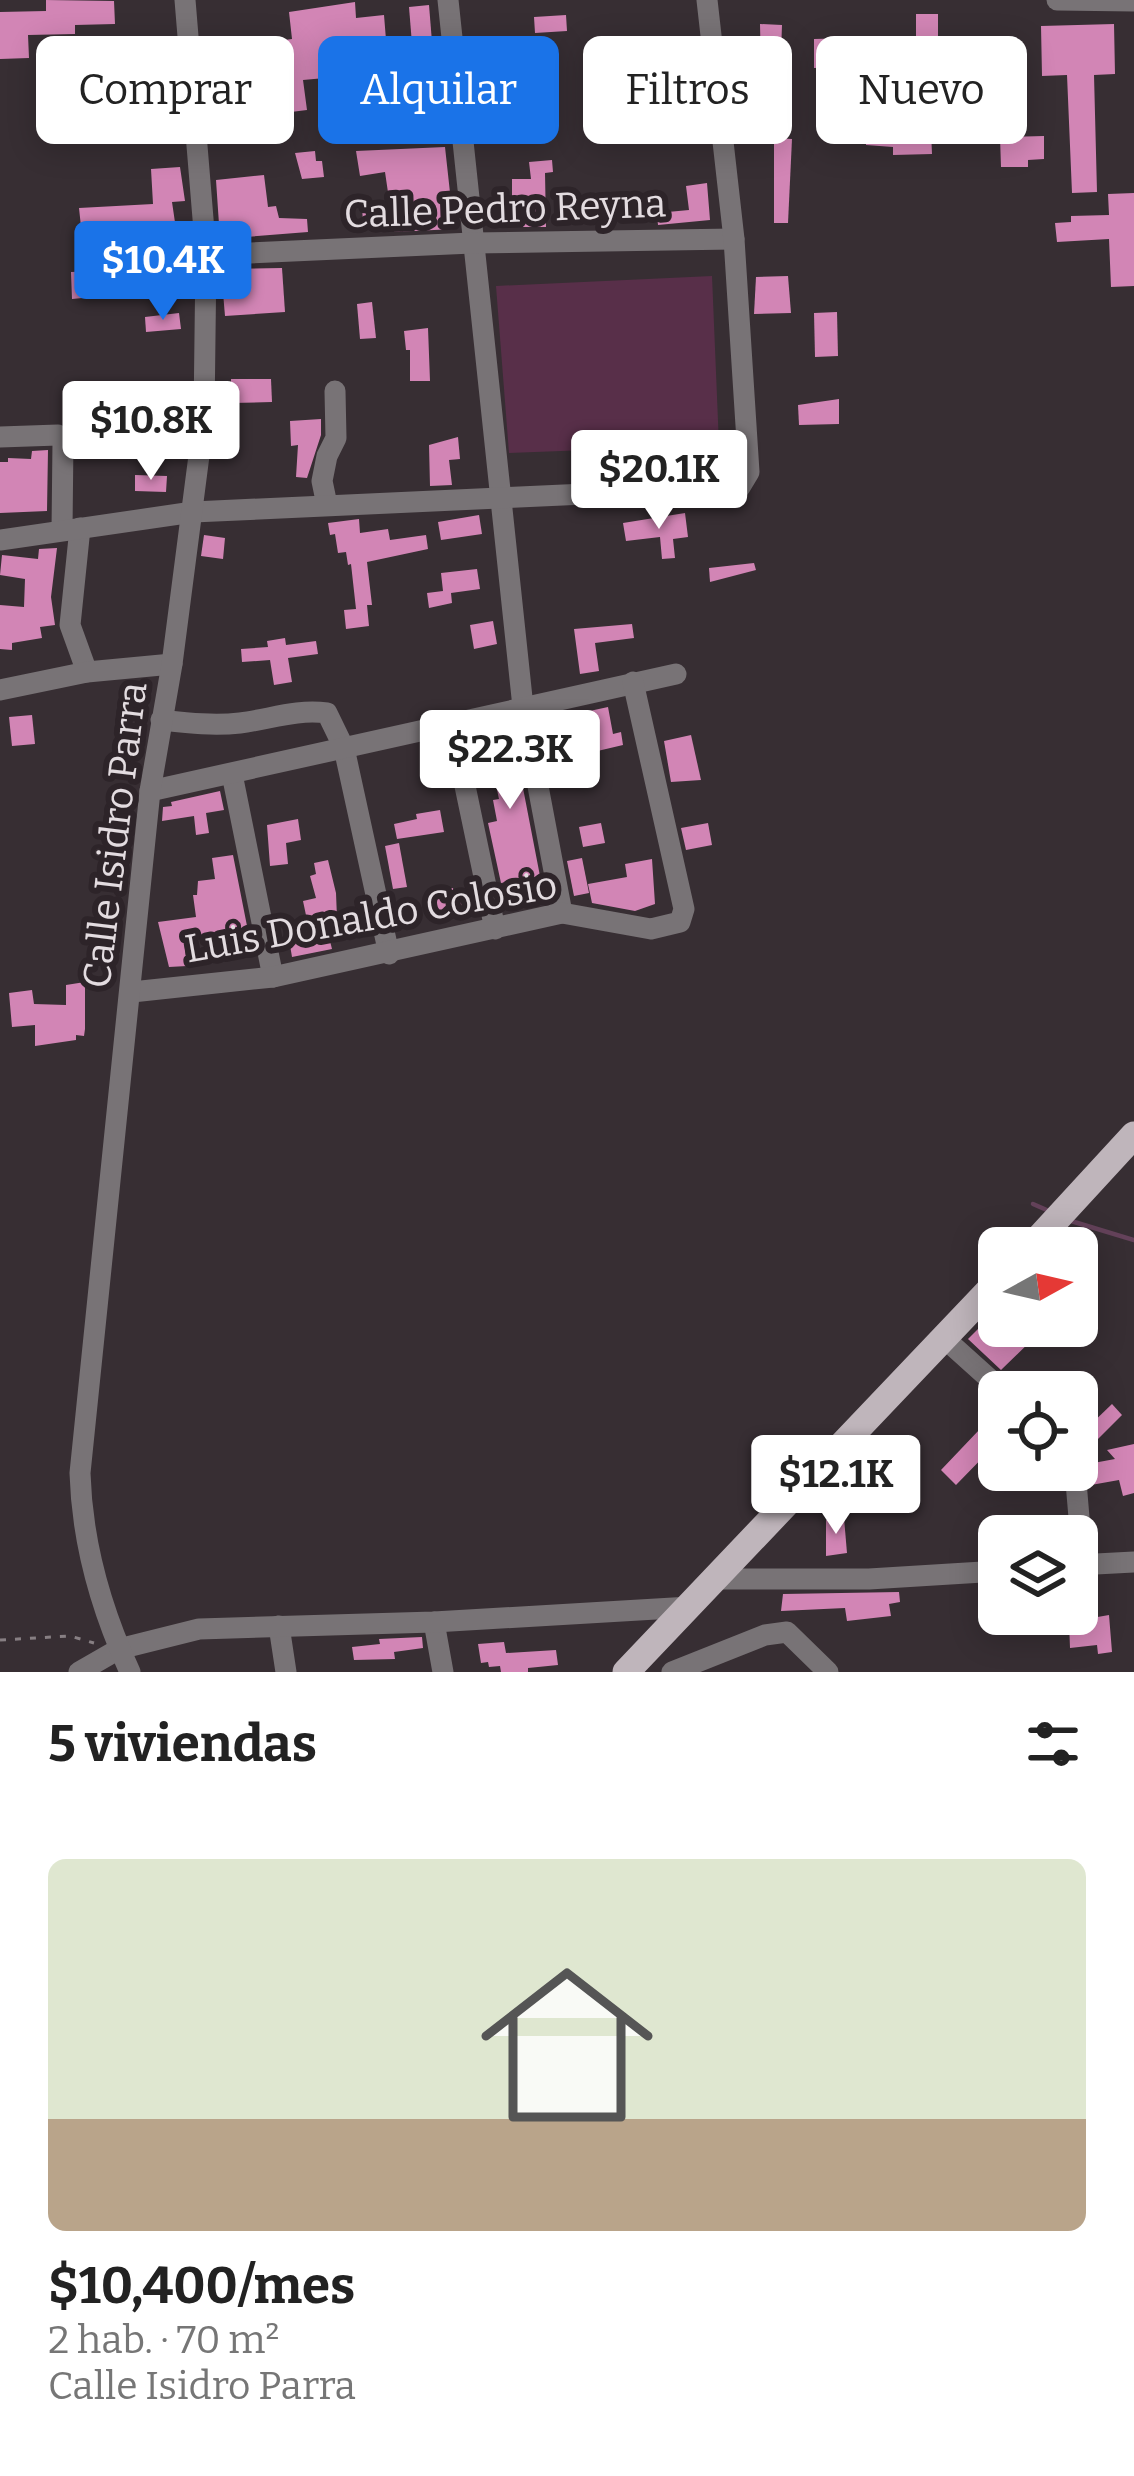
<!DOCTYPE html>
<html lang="es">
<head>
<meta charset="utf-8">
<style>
  :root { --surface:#fff; --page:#f6f6f6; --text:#222; --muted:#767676; --line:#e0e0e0; --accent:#1a73e8 }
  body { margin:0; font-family:Bitter,serif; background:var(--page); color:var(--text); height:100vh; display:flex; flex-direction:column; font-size:45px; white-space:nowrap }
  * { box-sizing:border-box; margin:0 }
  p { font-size:39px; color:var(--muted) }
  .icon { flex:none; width:66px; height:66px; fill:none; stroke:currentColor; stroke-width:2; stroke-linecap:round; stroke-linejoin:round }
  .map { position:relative; height:1672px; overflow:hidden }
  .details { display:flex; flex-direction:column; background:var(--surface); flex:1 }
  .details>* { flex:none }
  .hud { position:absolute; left:36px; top:36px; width:1062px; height:108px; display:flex; gap:24px }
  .needle { width:78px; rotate:82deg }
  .buttons { position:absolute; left:978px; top:1227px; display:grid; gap:24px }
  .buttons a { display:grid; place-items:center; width:120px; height:120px; border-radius:18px; background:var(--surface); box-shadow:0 6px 30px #0003; font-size:60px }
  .price { position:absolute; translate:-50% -102px; padding:0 27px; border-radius:12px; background:#fff; color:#222; font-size:39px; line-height:78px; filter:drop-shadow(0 3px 6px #0008) }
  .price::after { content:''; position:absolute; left:50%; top:72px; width:36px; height:27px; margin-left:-18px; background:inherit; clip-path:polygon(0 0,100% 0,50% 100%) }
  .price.on { background:var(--accent); color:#fff }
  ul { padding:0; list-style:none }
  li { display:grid; align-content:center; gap:24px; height:636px; padding:0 48px }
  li+li { border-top:3px solid var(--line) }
  li span { display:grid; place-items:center; height:372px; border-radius:18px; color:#555 }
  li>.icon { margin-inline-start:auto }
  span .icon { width:216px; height:216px; fill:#fffc; stroke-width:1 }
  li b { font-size:51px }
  h2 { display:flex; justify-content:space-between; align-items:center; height:144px; padding:0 48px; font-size:51px }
  .chip { padding:0 42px; border-radius:18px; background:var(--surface); box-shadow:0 6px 30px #0003; font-size:42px; line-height:108px }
  .chip.on { background:var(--accent); color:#fff }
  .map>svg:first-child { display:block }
  .green { fill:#582f49 }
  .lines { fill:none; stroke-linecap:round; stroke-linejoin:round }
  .stream { stroke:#64425a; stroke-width:4.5 }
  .building { fill:#d285b5 }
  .path { stroke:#877f83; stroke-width:3; stroke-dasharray:6 9; stroke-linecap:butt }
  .minor { stroke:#787376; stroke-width:21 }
  .major { stroke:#bfb5bb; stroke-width:27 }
  .labels { text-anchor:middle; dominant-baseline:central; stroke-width:12; stroke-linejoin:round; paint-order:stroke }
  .street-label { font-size:39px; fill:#e3dce0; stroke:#2d2429 }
</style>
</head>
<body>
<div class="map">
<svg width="1134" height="1672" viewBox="0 0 1134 1672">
  <rect width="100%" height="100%" fill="#372e33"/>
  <path class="green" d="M712,276L719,445L509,453L496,286Z"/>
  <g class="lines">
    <g class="stream">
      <path d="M1033,1204L1049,1211"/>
      <path d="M1071,1221L1134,1240"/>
    </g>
  </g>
  <g class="building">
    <path d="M46,0L114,1L115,24L75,25V34L28,35L29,58L0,59V12L46,11Z"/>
    <path d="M355,2L356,18L384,15L387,52L348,56L349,68L324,71L325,78L303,80L307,110L291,112L287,81L281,82L277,41L292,39L289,12Z"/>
    <path d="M429,5L432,42L412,44L409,7Z"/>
    <rect x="916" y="14" width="22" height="42"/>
    <path d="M566,15L567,31L535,33L534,17Z"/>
    <path d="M760,24L782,25L781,53L790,54L789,71L761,70Z"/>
    <path d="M1114,24L1115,74L1094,75L1097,192L1072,193L1067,75L1042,76L1041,26Z"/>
    <path d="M852,38L853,67L814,68V39Z"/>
    <path d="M172,48L173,79L116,80L115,49Z"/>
    <path d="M681,62L688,114L673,116L671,96H666L662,65Z"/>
    <path d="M890,65L891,86L908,85V107H930L932,154L893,155V147L866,145L865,87L879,86L877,67Z"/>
    <path d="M753,88L754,110L735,111L733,89Z"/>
    <path d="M107,91V111H114L115,123L90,125V92Z"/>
    <path d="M429,108L431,125L360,135L358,119Z"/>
    <path d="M1044,136V159L1028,160V167H1001L1000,137Z"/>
    <path d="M774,138L792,139L788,223H774Z"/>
    <path d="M445,147L454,229L394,232L393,227L369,228V222H363L362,207L390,206L385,172L360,176L356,151Z"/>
    <path d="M315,151L316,161H322L324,177L302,179L295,153Z"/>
    <path d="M552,160L553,172L545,173L546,227H523L522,199H512V179H531L529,162Z"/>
    <path d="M180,167L185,201L172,202L177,236L162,238L160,223L132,224L133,232L118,234L115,239L101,241L100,234L82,236L79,208L153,204L151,169Z"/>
    <path d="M264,175L268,207L276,206L279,218L307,219L308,232L220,239L216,180Z"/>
    <path d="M707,183L710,220L658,225L657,213L689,210L686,186Z"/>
    <path d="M1134,193V286L1111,287L1109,239L1057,242L1055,223L1071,222V216L1109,215L1108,194Z"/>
    <path d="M110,257L116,277L102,279L103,296L72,299L71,272L99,271L97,259Z"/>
    <path d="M282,268L285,312L225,316L221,269Z"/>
    <path d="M788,276L791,313L754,314L756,277Z"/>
    <path d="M372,302L376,338L360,339L357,304Z"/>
    <path d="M837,312L838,356L815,357L814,313Z"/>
    <path d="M179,313L181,329L146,332L145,317Z"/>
    <path d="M428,328L430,381H410V350H406L404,331Z"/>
    <path d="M231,379H271L272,402L231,403Z"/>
    <path d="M839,399V424L799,425L798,405Z"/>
    <path d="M321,419V435L307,478L296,477L298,445L291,446L290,421Z"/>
    <path d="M458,437L460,459L449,460L452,485L430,486L429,445Z"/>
    <path d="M48,450L47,511L0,513V462H8V458L31,459L32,451Z"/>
    <path d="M135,475L167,476L166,492L135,491Z"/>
    <path d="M685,513L688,537L673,539L675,558L662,559L660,537L626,541L623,523Z"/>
    <path d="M479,515L482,534L441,540L438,522Z"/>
    <path d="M359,519L360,533L388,529L390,540L426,535L428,549L367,562L372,605H367L369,626L346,629L344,610L356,609L351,564L348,565L346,552L338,553L335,534L330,535L328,523Z"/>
    <path d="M204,535L225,538L223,559L201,556Z"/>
    <path d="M57,548L51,597L55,625L40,627L42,638L12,643V650L0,649V605L24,607L25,579L0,575L2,555L38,559L39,549Z"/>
    <path d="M754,563L756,570L710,582L709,568Z"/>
    <path d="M477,569L480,589L451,593L452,603L429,608L427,593L443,591L441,573Z"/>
    <path d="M493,621L497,644L474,649L470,625Z"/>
    <path d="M632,624L634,638L595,643L599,671L580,674L574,629Z"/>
    <path d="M285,638L286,645L316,641L318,654L288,658L292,682L274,685L270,660L242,662L241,649L268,647L267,641Z"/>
    <path d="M608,707L613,734L621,732L623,745L589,753L585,712Z"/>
    <path d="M32,715L35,744L12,746L9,717Z"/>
    <path d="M511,726L540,876L501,883L488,823L497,821L493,800L499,799L485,732Z"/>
    <path d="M691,735L701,780L671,782L664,741Z"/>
    <path d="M220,791L224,810L206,813L209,833L196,835L194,816L162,821L163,807L172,806L171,802Z"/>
    <path d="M440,810L444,832L397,839L394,824L417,819L416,814Z"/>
    <path d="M298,819L301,840L286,843L288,864L270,866L267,825Z"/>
    <path d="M601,823L605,843L583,847L579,827Z"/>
    <path d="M708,823L712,845L686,850L681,828Z"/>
    <path d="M399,843L407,887L393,889L385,846Z"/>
    <path d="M233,855L248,931L245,932L246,937L208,947L207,938L184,941L187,966L169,967L158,922L196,917L193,895H197L198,881L215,879L212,858Z"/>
    <path d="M582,858L589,893L574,896L567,861Z"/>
    <path d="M652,859L655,904L635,911L592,903L588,884L627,877L625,864Z"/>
    <path d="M328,860L336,893L337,918L307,920L303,901L316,898L310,876L316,874L314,863Z"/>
    <path d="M453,888L454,897L468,898L472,915L432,921L427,893Z"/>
    <path d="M317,935L319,944L330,941L332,949L292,957L289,939Z"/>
    <path d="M85,982V1029L84,1036L76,1035V1040L35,1046V1025L12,1027L9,993L32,990L34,1004L66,1005V985Z"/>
    <path d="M999,1308V1326H1035L1040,1332L1001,1370L968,1339Z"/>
    <path d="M1112,1404L1122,1415L1097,1440L1086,1429Z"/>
    <path d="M999,1409V1453L993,1447L956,1485L941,1470Z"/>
    <path d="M1134,1444V1493L1123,1496L1119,1480L1091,1485L1088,1464L1115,1459L1107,1450Z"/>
    <path d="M844,1518L847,1553L826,1556V1520Z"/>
    <path d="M899,1592L900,1602L889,1604L891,1616L847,1621L845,1608L781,1611L783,1594Z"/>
    <path d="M1109,1615L1112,1652L1098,1654L1097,1645L1070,1648L1069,1622Z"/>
    <path d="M422,1637L423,1648L394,1652L395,1659L354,1660L352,1647L380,1644L379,1639Z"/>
    <path d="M504,1642L506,1653L556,1650L558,1665L528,1668V1672H501L500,1666L489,1667L488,1662L481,1663L478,1644Z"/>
  </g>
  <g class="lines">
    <path class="path" d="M0,1640L70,1636L94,1643"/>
    <g class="minor">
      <path d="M448,0L523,707L562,913"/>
      <path d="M1057,0L1134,1"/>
      <path d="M124,251L206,255L472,243L734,239"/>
      <path d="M0,437L58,435L63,441L62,530"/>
      <path d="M327,505L322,481L327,456L336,438L335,391"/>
      <path d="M80,528L70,625L87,672"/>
      <path d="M0,540L193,512L740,487L749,472L734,239L707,0"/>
      <path d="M0,690L87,672L172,664"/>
      <path d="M161,720C188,723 213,726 240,723C271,719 296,709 327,713L344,748L389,954"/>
      <path d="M452,724L495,929"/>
      <path d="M232,774L273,977"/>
      <path d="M150,791L676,674"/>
      <path d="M132,992L273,977L562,913L651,929L680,922L684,909L633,682"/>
      <path d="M944,1338L1004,1392"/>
      <path d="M1075,1470L1083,1565"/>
      <path d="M1077,1565L1134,1562"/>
      <path d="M714,1579H869L999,1571"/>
      <path d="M434,1622L443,1672"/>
      <path d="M279,1626L286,1672"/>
      <path d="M79,1672L119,1649L199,1629L434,1622L690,1607"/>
      <path d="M130,1672C101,1609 82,1542 80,1473L150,791L172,664L204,417L206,255L185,0"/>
      <path d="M672,1672L765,1635L787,1632L828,1672"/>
    </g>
    <g class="major">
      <path d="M1030,1248L1134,1135"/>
      <path d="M626,1672L999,1280"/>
    </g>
  </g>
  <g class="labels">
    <g class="street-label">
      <text transform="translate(505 209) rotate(-2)">Calle Pedro Reyna</text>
      <text transform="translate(115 835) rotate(-83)">Calle Isidro Parra</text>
      <text transform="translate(371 917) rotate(-10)">Luis Donaldo Colosio</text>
    </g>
  </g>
</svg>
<div class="buttons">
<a><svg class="needle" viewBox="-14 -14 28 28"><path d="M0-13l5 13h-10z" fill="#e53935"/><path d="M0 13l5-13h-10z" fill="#767676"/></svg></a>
<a><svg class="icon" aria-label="locate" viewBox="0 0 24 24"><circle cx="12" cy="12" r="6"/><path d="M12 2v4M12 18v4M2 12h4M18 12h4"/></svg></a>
<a><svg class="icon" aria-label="layers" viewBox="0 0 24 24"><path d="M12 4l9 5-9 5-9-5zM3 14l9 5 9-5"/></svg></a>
</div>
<b class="price on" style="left:163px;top:323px">$10.4K</b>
<b class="price" style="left:151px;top:483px">$10.8K</b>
<b class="price" style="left:659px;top:532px">$20.1K</b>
<b class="price" style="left:510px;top:812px">$22.3K</b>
<b class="price" style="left:836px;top:1537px">$12.1K</b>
<div class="hud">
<a class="chip">Comprar</a>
<a class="chip on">Alquilar</a>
<a class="chip">Filtros</a>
<a class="chip">Nuevo</a>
</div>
</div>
<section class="details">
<h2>5 viviendas<svg class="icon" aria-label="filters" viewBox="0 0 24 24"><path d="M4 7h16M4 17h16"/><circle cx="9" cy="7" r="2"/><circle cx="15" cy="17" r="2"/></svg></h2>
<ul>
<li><span style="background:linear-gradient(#dfe7d0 70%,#b9a48a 0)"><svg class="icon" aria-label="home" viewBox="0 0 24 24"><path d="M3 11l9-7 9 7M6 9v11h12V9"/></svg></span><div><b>$10,400/mes</b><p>2 hab. · 70 m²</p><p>Calle Isidro Parra</p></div></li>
</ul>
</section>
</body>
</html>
